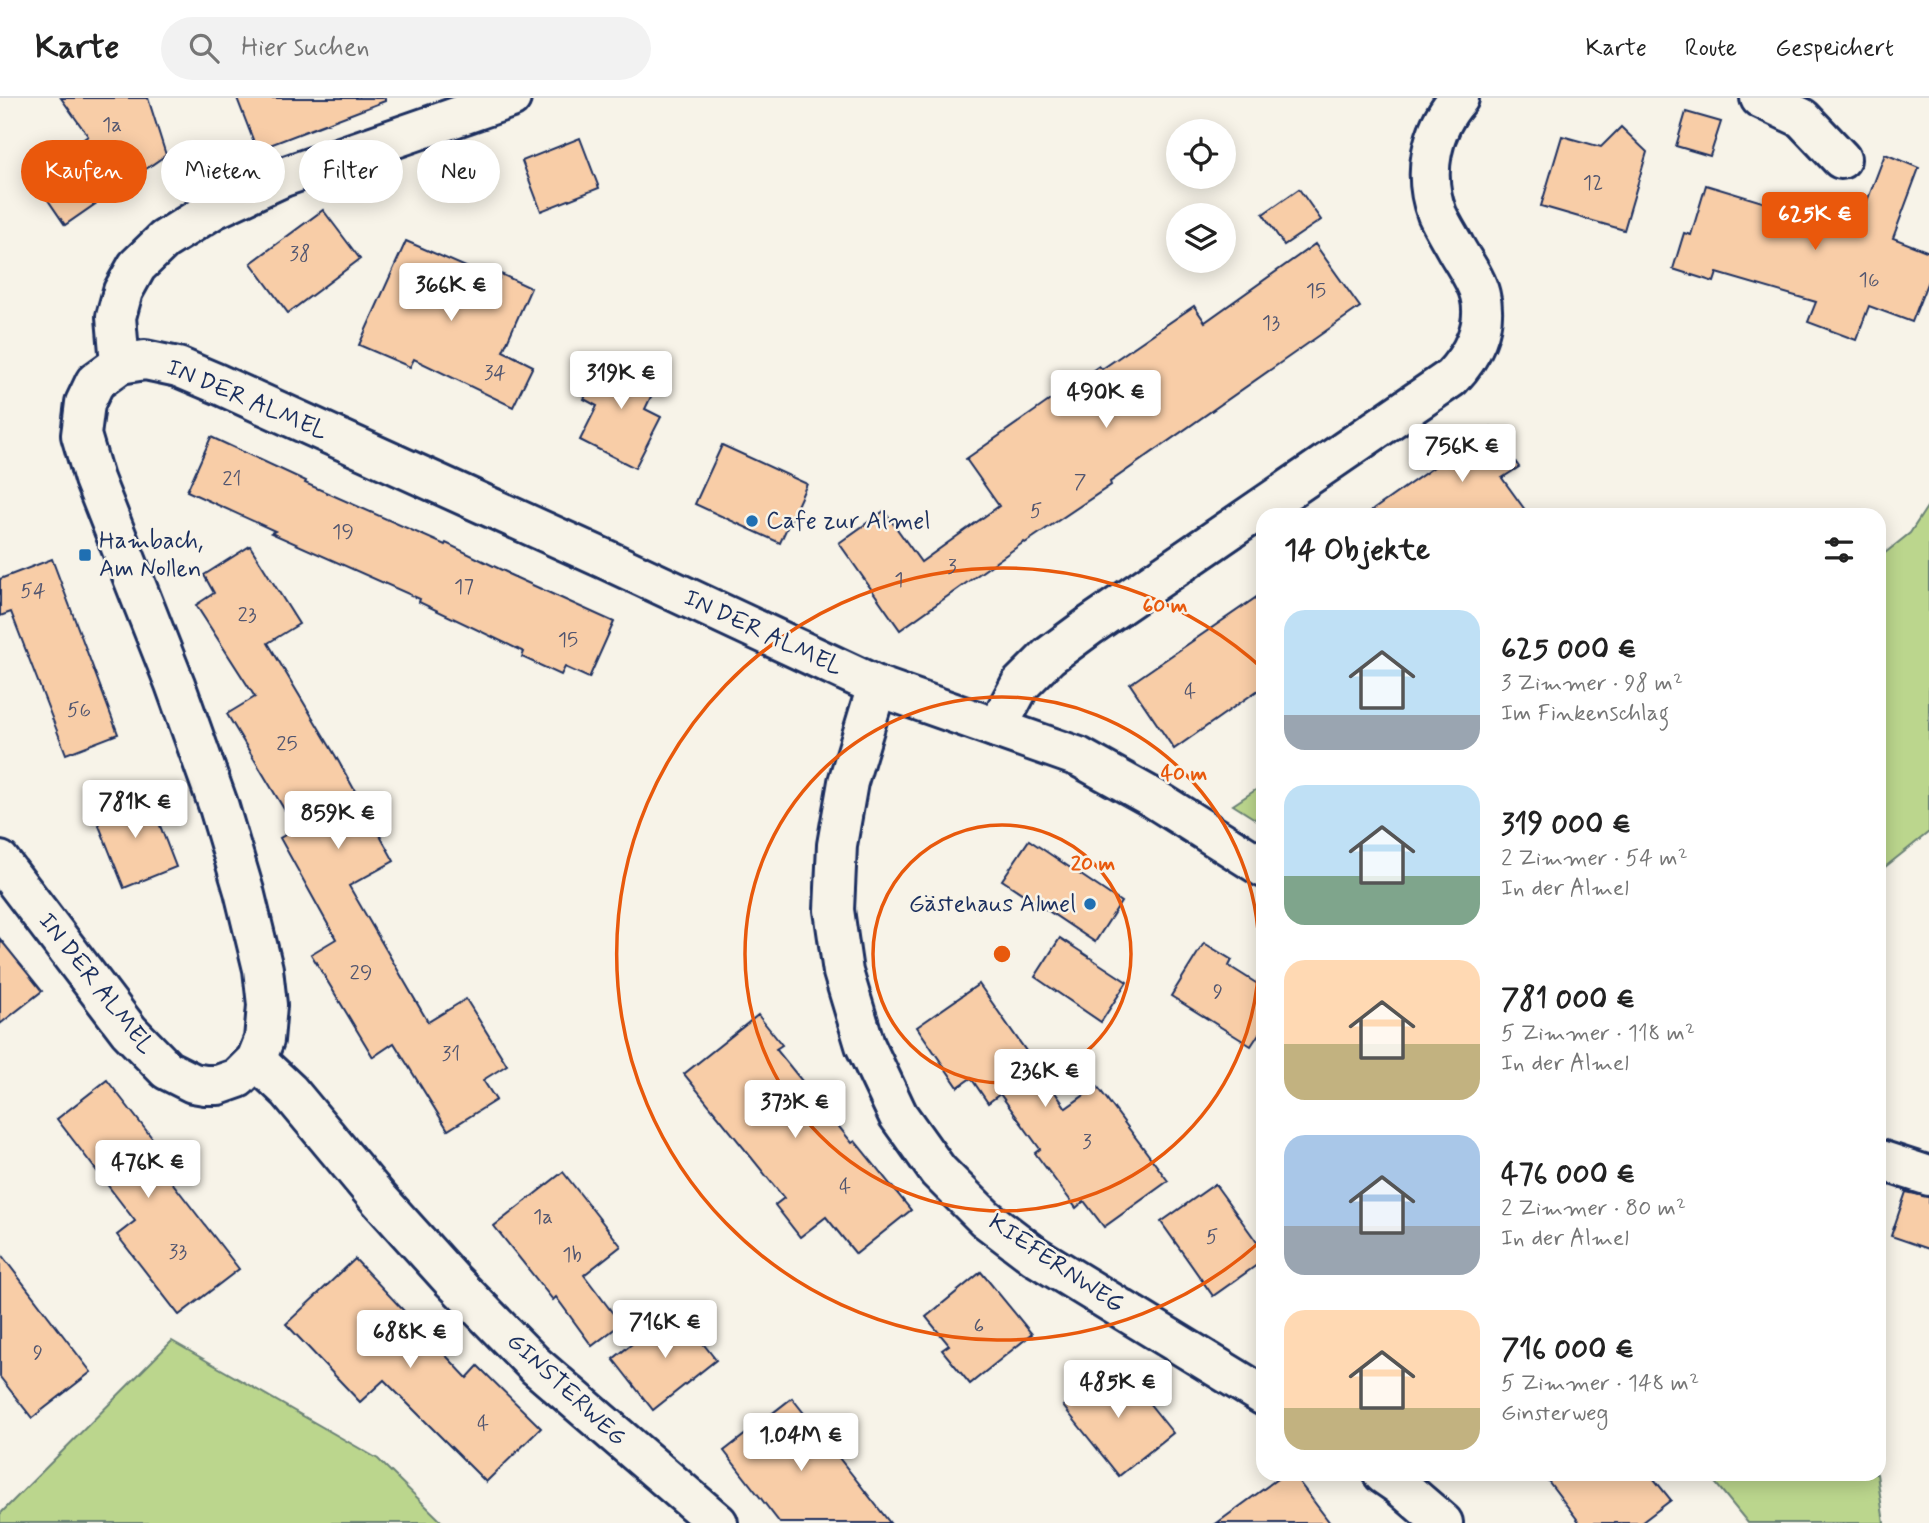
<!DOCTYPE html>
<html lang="de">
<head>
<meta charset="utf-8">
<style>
  :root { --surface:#fff; --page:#f2f2f2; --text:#222; --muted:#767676; --line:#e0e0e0; --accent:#ea580c }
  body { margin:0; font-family:Mynerve,sans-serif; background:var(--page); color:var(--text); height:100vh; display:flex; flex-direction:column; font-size:26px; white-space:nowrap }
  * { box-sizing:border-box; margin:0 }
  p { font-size:23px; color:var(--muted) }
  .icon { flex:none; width:38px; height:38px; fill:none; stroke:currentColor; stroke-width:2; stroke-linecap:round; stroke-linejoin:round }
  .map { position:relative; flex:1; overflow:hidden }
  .side { position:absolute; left:1256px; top:410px; width:630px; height:973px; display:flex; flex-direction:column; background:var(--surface); border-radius:21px; box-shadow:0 4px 18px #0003 }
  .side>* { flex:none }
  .top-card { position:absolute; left:21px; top:42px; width:665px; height:63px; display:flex; gap:14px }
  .buttons { position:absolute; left:1166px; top:21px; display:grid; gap:14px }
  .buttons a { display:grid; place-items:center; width:70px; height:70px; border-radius:50%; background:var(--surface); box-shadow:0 4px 18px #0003; font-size:35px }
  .price { position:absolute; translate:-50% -60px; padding:0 16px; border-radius:7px; background:#fff; color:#222; font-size:23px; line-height:46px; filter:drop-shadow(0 2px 4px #0008) }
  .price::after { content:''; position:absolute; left:50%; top:42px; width:21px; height:16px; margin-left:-10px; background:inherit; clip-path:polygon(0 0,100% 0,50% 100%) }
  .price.selected { background:var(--accent); color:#fff }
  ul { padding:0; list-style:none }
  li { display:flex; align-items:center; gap:21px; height:175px; padding:0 28px }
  li span { display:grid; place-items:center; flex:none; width:196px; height:140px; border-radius:21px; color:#555 }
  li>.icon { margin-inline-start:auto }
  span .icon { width:84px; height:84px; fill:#fffc; stroke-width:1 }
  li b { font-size:30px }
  h2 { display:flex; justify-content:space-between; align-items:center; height:84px; padding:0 28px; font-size:30px }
  .chip { padding:0 24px; border-radius:32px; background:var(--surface); box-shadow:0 4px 18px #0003; font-size:24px; line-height:63px }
  .chip.selected { background:var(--accent); color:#fff }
  header { display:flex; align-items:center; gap:42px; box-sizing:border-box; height:98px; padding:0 35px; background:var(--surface); border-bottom:2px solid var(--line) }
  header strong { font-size:33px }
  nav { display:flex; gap:38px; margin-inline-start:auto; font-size:24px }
  .search { width:490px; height:63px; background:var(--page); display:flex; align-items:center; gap:18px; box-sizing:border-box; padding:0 24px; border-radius:38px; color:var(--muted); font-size:26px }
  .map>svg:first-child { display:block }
  .green { fill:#bbd68d; stroke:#6b8276; stroke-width:2 }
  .building { fill:#f8cda7; stroke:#1b2f5e; stroke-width:2 }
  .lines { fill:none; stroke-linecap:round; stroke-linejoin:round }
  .minor-casing { stroke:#1b2f5e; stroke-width:44 }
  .minor { stroke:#f7f3e8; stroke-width:38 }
  .ring { fill:none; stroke:#e8590c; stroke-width:3.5 }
  .poi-dot { fill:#1f6fb2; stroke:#f7f3e8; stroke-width:2.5 }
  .labels { text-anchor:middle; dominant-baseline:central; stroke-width:5; stroke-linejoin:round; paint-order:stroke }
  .number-label { font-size:21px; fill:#525670 }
  .street-label { font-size:24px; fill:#1b2f5e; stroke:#f7f3e8 }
  .poi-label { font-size:24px; fill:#1b2f5e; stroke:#f7f3e8; text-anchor:start }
  .centre { fill:#e8590c; stroke:#f7f3e8; stroke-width:3.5 }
  .ring-label { font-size:21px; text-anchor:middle; font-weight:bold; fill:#e8590c; stroke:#f7f3e8; stroke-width:5; stroke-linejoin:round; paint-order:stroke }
</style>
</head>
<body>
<header>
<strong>Karte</strong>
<div class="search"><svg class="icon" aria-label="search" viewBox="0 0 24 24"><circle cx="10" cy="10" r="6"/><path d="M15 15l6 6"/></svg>Hier suchen</div>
<nav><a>Karte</a><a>Route</a><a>Gespeichert</a></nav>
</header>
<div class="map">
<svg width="1929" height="1425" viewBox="0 0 1929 1425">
  <rect width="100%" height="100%" fill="#f7f3e8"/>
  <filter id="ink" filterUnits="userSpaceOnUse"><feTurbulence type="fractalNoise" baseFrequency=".0143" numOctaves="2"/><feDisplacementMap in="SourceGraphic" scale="14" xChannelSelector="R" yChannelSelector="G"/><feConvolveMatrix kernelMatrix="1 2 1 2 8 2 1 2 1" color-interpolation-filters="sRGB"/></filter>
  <g filter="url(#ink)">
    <g class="green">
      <path d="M1929,406V734L1880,773V459L1910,435Z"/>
      <path d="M1263,687V726L1233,707Z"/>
      <path d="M172,1243L378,1361L443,1425H0V1416Z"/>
      <path d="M1708,1376H1877L1884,1425H1748Z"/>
    </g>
    <g class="building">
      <path d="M61,0H148L166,57L65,127L31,77L88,38Z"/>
      <path d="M237,0H385V3L257,52Z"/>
      <path d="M1686,14L1721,24L1710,58L1676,48Z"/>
      <path d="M1621,29L1647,54L1624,132L1541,108L1562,38L1601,49Z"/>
      <path d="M580,40L599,90L541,113L522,63Z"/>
      <path d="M1885,56L1919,70L1893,140L1929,154V180L1912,224L1869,208L1856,242L1808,224L1816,204L1717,175L1714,184L1673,171L1684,135L1691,137L1706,87L1832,125L1833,123L1856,132Z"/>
      <path d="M1299,91L1321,122L1284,147L1263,116Z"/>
      <path d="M323,112L360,161L288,215L251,165Z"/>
      <path d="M406,143L498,183L501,176L531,190L503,253L533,268L513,309L414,261L410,269L359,247Z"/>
      <path d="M1315,146L1360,209L1110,384L1111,387L1025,445L1024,444L900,532L839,445L884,413L921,464L999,408L966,361L1099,268L1102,271L1194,208L1205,224Z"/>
      <path d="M607,256L659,282L645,311L661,319L635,370L580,342L597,308L584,301Z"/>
      <path d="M1491,329L1519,369L1502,380L1528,416H1367Z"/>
      <path d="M211,339L306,383L305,385L445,447L446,445L508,475V476L614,524L589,580L565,569L561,577L522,559L524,554L419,504L420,501L271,435L275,433L187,393Z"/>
      <path d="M722,347L807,386L780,445L695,406Z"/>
      <path d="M250,448L299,526L268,545L335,657L394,763L349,788L428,924L466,901L507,967L483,982L496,1002L448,1032L394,945L373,959L311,856L336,841L280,740L296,731L227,616L255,599L196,507L214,495L204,477Z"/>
      <path d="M52,461L118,636L66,656L11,514L0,518V481Z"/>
      <path d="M1264,494V588L1174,651L1130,586Z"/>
      <path d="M147,694L176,769L124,790L94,715Z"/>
      <path d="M1029,742L1121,804L1095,844L1002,782Z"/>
      <path d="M1060,840L1127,884L1101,924L1035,879Z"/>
      <path d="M0,841L42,893L0,926Z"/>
      <path d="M1204,845L1232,862L1229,868L1264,890V928L1251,948L1171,898Z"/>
      <path d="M979,886L1066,1010L1097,988L1168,1083L1104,1129L1084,1103L1076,1110L1035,1055L1040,1051L1000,996L988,1005L971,980L958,989L917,929Z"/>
      <path d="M758,917L782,947L776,951L852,1045L855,1043L911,1112L856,1156L826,1119L800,1139L775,1107L784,1100L684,976Z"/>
      <path d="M107,982L163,1054L154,1061L239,1171L179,1217L117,1137L135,1123L57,1021Z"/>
      <path d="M563,1074L621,1148L584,1177L621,1226L592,1248L556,1199L553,1202L494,1128Z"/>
      <path d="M1215,1086L1264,1154V1162L1213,1198L1161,1124Z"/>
      <path d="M1906,1094L1929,1099V1151L1891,1138Z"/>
      <path d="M0,1155L91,1274L32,1320L0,1279Z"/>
      <path d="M355,1161L467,1280L478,1268L541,1330L486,1384L384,1282L360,1304L286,1226Z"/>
      <path d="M981,1174L1032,1236L970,1286L942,1252L949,1247L926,1219Z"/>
      <path d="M676,1211L716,1262L653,1312L613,1261Z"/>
      <path d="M1117,1265L1173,1335L1119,1378L1063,1308Z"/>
      <path d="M792,1300L890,1425H780L724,1353Z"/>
      <path d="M1284,1376H1293L1330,1425H1217Z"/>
      <path d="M1543,1376H1650L1671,1402L1641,1425H1580Z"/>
    </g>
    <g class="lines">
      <g class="minor-casing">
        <g id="minor">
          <path d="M1760,0L1802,20L1841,61"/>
          <path d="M120,266L116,219L123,193L137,168L164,142L214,111L283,79L511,0"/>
          <path d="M877,588L848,684L837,747L834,812L843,874L865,947L898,1017L938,1073L985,1120L1035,1158L1264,1298"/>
          <path d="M997,630L1020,587L1049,558L1091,527L1451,280C1472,258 1488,228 1480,197C1476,180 1463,164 1455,149C1449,138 1442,127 1437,116C1422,76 1431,31 1459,0"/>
          <path d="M0,763L129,933L167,972L193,985L205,987H218L238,980L256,962L264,942L267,907L263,871L244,793L219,709L175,586L94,381L81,337L85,305L95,284L120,266L145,262L178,269L218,286L607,462L877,588L1079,659L1153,700L1264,770"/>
          <path d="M256,962L289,993L378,1100L452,1182L536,1268L718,1425"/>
          <path d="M1880,1062L1929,1078"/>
          <path d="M1383,1376L1399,1387L1443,1425"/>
        </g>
      </g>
      <use href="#minor" class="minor"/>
    </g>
  </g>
  <g class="ring">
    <circle cx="1002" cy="856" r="129"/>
    <circle cx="1002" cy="856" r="257"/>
    <path d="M1263 1141A386 386 0 1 1 1263 571"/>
  </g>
  <g class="poi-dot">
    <circle cx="752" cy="423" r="7"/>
    <rect x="78" y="450" width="14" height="14" rx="3.5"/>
    <circle cx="1090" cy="806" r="7"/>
  </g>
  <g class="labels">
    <g class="number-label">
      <text x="112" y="27">1a</text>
      <text x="1593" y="85">12</text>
      <text x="300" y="156">38</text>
      <text x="1869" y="182">16</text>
      <text x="1316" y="193">15</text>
      <text x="1271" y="225">13</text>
      <text x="495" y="275">34</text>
      <text x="232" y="381">21</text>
      <text x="1080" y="384">7</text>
      <text x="1036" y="413">5</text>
      <text x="343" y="434">19</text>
      <text x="952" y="469">3</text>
      <text x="899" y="482">1</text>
      <text x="464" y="489">17</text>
      <text x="33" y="493">54</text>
      <text x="247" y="517">23</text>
      <text x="568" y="542">15</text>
      <text x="1190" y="594">4</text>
      <text x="79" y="612">56</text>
      <text x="287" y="646">25</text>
      <text x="361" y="875">29</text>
      <text x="1218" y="894">9</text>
      <text x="451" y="956">31</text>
      <text x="1087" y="1044">3</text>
      <text x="845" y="1089">4</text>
      <text x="543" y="1119">1a</text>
      <text x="1212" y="1139">5</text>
      <text x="178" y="1154">33</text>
      <text x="572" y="1157">1b</text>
      <text x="979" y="1228">6</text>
      <text x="38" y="1255">9</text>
      <text x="483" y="1326">4</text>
    </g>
    <g class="street-label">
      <text transform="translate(247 302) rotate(23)">IN DER ALMEL</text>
      <text transform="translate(763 535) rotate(25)">IN DER ALMEL</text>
      <text transform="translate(96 886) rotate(52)">IN DER ALMEL</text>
      <text transform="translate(1056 1166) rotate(34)">KIEFERNWEG</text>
      <text transform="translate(566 1292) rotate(43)">GINSTERWEG</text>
    </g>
    <g class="poi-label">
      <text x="766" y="423">Cafe zur Almel</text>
      <text x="99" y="443">Hambach,<tspan x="99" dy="28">Am Nollen</tspan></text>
      <text x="1076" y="806" text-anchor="end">Gästehaus Almel</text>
    </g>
  </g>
  <circle cx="1002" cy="856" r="10" class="centre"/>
  <g class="ring-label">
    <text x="1165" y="514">60 m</text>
    <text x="1184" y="682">40 m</text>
    <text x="1093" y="772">20 m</text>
  </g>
</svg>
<div class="buttons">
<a><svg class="icon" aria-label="locate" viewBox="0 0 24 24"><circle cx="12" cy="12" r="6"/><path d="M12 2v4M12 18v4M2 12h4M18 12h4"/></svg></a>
<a><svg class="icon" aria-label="layers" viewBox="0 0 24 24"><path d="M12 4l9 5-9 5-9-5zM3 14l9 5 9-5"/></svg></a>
</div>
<b class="price selected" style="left:1815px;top:154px">625K €</b>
<b class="price" style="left:451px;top:225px">366K €</b>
<b class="price" style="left:621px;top:313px">319K €</b>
<b class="price" style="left:1106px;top:332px">490K €</b>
<b class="price" style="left:1462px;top:386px">756K €</b>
<b class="price" style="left:135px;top:742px">781K €</b>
<b class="price" style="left:338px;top:753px">859K €</b>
<b class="price" style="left:1045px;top:1011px">236K €</b>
<b class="price" style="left:795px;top:1042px">373K €</b>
<b class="price" style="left:148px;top:1102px">476K €</b>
<b class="price" style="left:665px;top:1262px">716K €</b>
<b class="price" style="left:410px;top:1272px">688K €</b>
<b class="price" style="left:1118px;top:1322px">485K €</b>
<b class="price" style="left:801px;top:1375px">1.04M €</b>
<div class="top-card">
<a class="chip selected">Kaufen</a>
<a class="chip">Mieten</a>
<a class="chip">Filter</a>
<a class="chip">Neu</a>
</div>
<section class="side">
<h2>14 Objekte<svg class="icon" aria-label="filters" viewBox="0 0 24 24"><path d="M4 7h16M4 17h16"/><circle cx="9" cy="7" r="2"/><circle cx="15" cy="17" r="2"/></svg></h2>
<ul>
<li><span style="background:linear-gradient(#bfe0f5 75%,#9aa5b1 0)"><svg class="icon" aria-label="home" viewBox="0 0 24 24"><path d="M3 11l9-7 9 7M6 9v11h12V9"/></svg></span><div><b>625 000 €</b><p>3 Zimmer · 98 m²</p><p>Im Finkenschlag</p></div></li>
<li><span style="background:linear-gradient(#bfe0f5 65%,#7fa58c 0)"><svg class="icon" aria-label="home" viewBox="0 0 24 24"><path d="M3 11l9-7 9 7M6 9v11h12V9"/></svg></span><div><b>319 000 €</b><p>2 Zimmer · 54 m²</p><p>In der Almel</p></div></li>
<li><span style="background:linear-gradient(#ffd9b3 60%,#c2b280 0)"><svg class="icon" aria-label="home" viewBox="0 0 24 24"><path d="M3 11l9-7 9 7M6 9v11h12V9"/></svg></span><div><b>781 000 €</b><p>5 Zimmer · 118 m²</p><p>In der Almel</p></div></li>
<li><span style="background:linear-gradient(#a9c7e8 65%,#9aa5b1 0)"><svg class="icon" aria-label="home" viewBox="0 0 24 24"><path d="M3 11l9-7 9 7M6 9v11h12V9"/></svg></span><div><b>476 000 €</b><p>2 Zimmer · 80 m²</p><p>In der Almel</p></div></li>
<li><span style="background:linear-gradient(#ffd9b3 70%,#c2b280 0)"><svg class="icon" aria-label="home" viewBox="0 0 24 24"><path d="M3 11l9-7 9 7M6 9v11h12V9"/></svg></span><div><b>716 000 €</b><p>5 Zimmer · 148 m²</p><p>Ginsterweg</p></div></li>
</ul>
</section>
</div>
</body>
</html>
